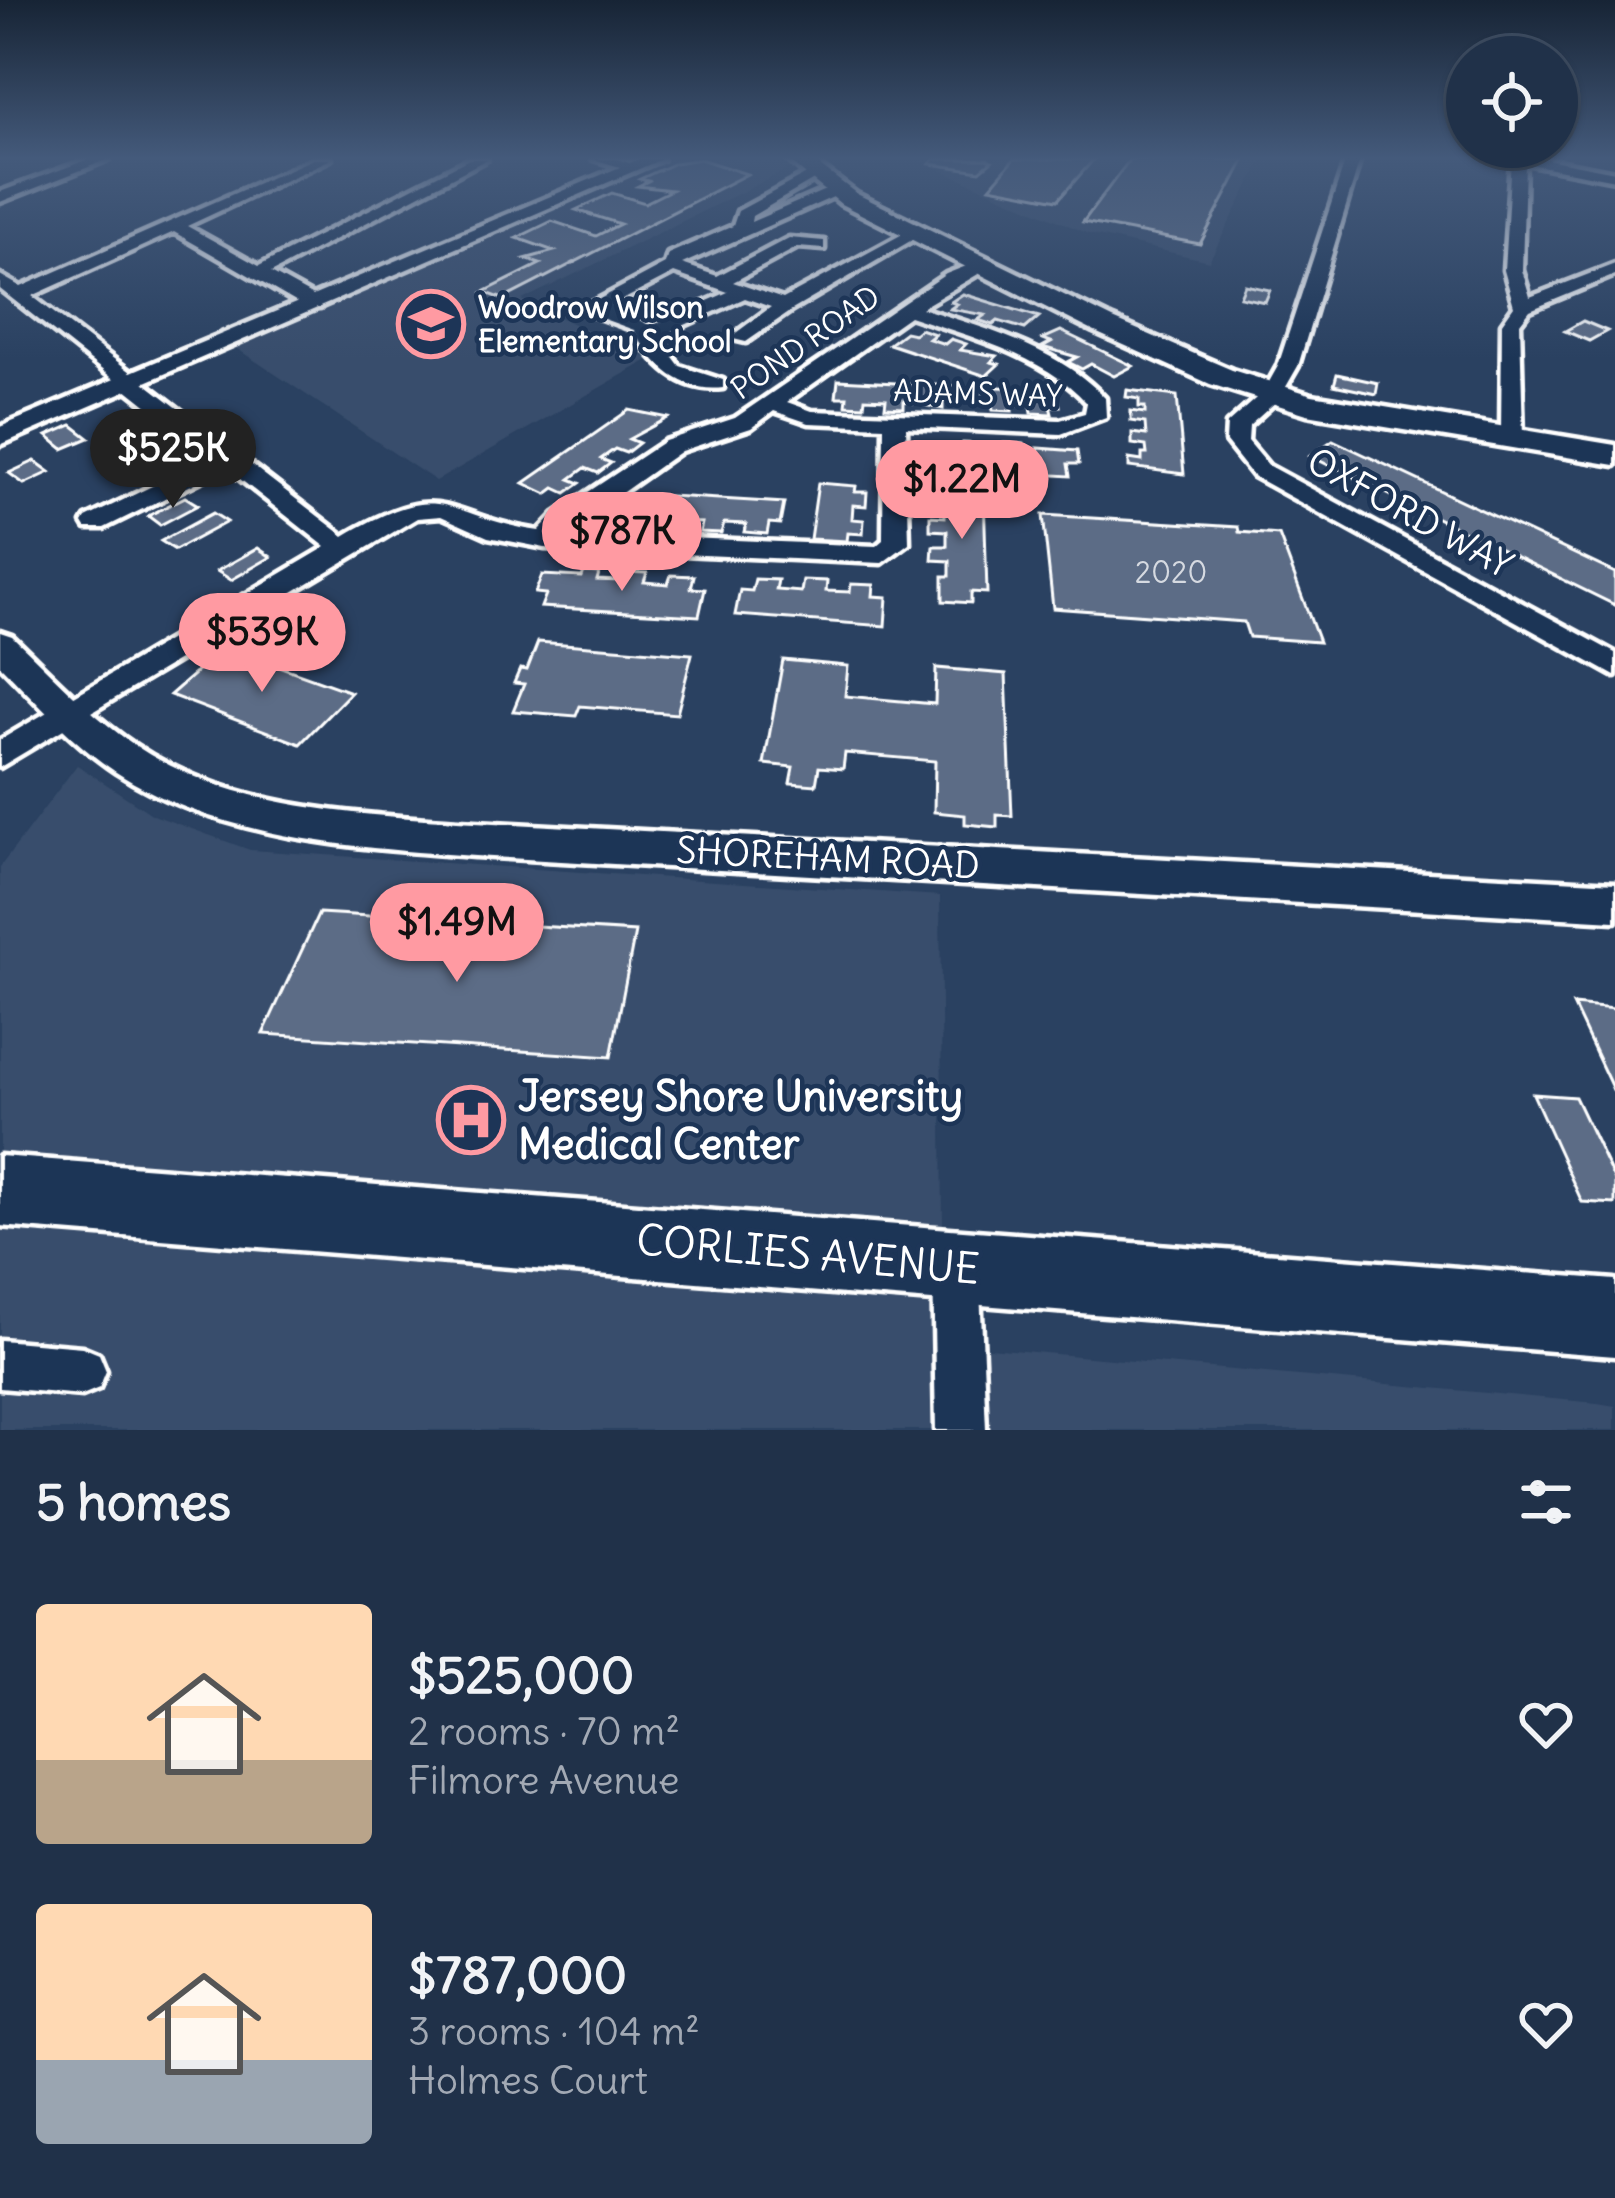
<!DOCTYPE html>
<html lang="en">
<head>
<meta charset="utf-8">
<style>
  :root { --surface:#203149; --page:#2d3d53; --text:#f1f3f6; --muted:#a2a9b4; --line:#3d4c61; --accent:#ff9aa2 }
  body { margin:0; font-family:Delius,sans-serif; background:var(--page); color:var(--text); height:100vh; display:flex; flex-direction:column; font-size:45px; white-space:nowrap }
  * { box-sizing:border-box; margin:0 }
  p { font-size:39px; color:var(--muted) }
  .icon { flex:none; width:66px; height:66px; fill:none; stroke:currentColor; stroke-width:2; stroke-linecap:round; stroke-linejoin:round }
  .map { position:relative; height:1430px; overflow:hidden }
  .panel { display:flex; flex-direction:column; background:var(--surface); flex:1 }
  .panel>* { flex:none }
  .controls { position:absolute; left:1446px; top:36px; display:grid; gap:24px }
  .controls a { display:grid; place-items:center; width:132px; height:132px; border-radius:50%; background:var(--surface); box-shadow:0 3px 9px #0004,0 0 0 3px var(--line); font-size:60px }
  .price { position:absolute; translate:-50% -102px; padding:0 27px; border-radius:42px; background:var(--accent); color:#111; font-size:39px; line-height:78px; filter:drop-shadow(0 3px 6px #0008) }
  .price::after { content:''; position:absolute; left:50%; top:72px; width:36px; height:27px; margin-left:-18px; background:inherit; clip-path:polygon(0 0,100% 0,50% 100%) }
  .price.on { background:#222; color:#fff }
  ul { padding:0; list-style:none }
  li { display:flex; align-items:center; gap:36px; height:300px; padding:0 36px }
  li span { display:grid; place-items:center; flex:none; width:336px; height:240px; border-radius:12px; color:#555 }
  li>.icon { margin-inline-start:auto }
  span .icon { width:144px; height:144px; fill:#fffc; stroke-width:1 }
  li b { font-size:51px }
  h2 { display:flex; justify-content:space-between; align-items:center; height:144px; padding:0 36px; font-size:51px }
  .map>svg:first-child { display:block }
  .built { fill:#394e6c }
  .building { fill:#5b6c86; stroke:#fff; stroke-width:3 }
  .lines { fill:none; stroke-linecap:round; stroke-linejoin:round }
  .minor-casing { stroke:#fff; stroke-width:9 }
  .tertiary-casing { stroke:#fff; stroke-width:9 }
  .primary-casing { stroke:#fff; stroke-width:9 }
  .trunk-casing { stroke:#fff; stroke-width:9 }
  .minor { fill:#1d3557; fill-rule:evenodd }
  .tertiary { fill:#1d3557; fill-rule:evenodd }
  .primary { fill:#1d3557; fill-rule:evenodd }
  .trunk { fill:#1d3557; fill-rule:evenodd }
  .labels { text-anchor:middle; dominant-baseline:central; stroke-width:9; stroke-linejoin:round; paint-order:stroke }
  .far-poi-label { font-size:30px; font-weight:bold; fill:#fff; stroke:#1d3557; text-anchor:start }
  .far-street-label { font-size:30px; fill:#fff; stroke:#1d3557 }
  .number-label { font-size:30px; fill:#d6dae1 }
  .street-label { font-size:36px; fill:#fff; stroke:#1d3557 }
  .near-poi-label { font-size:42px; font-weight:bold; fill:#fff; stroke:#1d3557; text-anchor:start }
  .near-street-label { font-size:42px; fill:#fff; stroke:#1d3557 }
</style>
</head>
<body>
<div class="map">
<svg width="1615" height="1430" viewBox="0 0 1615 1430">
  <rect width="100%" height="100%" fill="#2a4161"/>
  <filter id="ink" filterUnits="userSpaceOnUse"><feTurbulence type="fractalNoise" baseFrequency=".00833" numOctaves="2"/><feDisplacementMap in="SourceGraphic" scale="24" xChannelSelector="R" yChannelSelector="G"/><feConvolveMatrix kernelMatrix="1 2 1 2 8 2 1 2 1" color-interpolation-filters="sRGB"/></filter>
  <g filter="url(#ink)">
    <g class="built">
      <path d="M670,159H783L791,168L522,300L650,359L436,481L236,348Z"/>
      <path d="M916,159H1263L1209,261L1089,234Z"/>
      <path d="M77,765L153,815L250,850L940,896L944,1344L1597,1403L1615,1406V1430H0V867Z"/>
    </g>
    <g class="building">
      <path d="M700,159L747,174L503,299L484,292L540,264L525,259L554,251L517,238L552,221L596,236L620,224L576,210L612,193L645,203L671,190L638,186L648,181L640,179L675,163Z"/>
      <path d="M934,159H987L992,161L980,171L930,164Z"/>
      <path d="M1014,159H1094L1058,200L990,187Z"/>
      <path d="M1130,159H1245L1200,244L1083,222Z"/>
      <path d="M1245,285L1270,290L1265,302L1240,297Z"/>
      <path d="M963,294L1039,317L1025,329L998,321L993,325L978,320L985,315L950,309L957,304L951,302Z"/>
      <path d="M1583,321L1607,331L1589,341L1565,331Z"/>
      <path d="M920,329L935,334L929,339L945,344L951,339L966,344L960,350L997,356L991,362L999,364L986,376L889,344L905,332L914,334Z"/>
      <path d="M1061,331L1133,366L1114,376L1091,364L1082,369L1068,362L1077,357L1042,347L1051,342L1043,339Z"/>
      <path d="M1337,374L1378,383L1376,394L1334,385Z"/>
      <path d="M838,380L953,386V402L943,401V409L904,401V408L885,407L886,399L865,398L864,406L846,405L847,397H836Z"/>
      <path d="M980,386L1057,390L1060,406H1050L1052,414L1032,413L1031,405L1011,404L1012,411L993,410L992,403H981Z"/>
      <path d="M1127,390L1177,396L1184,474L1129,467V459L1142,461V454H1147L1146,446L1132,444V433L1146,435L1145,423L1131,421V411L1145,413V407H1139V399L1126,397Z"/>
      <path d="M629,410L668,418L629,439L639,443L626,453L615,449L601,459L611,463L598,473L585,468L570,479L580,483L566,493L555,488L547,494L524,483Z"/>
      <path d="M72,425L89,438L63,449L47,436Z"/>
      <path d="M1333,440L1615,573V605L1310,456Z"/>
      <path d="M963,443L983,444V450L1004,451V443L1024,444L1025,453H1039L1038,448L1077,451L1079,464H1068L1070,476L953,469V449L963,450Z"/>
      <path d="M35,461L50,472L24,484L9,473Z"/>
      <path d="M818,483L856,486L855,492H867L866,506L853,505L852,519L864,520L863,534L848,533L847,541L810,539Z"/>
      <path d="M937,483L961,485V492L984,493L987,593L971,592V603L943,601V576H950V561L932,560L933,546H947V531L930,530V516L945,517V504L936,503Z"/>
      <path d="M653,495L784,503L780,524L769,523L767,534L744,532L746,524L724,523L721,533L700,532L702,523L679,522L677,530L654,528L657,518L645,517Z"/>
      <path d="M185,497L198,505L160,525L148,516Z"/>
      <path d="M213,513L227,522L175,550L161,541Z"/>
      <path d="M1043,515L1238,527L1239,532L1279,535L1319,642L1249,637L1244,622L1053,608Z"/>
      <path d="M258,548L271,557L231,580L217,571Z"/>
      <path d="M584,572L599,573L597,580L621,581L624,572L647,573L644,582L668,584L671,575L694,576L691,588L705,589L699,616L541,607L546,594L535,593L542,575L582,577Z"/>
      <path d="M755,579L778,580L776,590L801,592L803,580L827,581L826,591L850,592L851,584L874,585L873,596L887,597L885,626L735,615L740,590L752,591Z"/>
      <path d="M538,642L692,654L677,714L580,706L576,716L513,711L524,684L514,683L520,669L527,670Z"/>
      <path d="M225,647L351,692L300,744L170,695Z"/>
      <path d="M783,660L848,666L845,696L935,704L936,668L1006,674L1012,816L997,815V827L965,824V815L934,812L935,761L845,753L843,769L819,767L816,785L790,783L793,767L764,764Z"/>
      <path d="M319,913L635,932L611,1057L263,1034Z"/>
      <path d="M1573,1005L1615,1009V1094Z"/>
      <path d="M1533,1094L1575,1097L1615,1181V1204L1582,1202Z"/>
    </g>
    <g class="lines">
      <g class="minor-casing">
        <g id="minor">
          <path d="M89,159H109L0,202V192Z"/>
          <path d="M313,159H331L187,226L259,266L469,159H487L271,273L320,300V308H306L174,232L32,296L344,536C448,475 440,516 539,531L555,514L665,441L735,418L946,274L979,261L988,266L985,270L921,308C984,328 1059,348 1105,398L1106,417L1061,434L906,427L909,543L882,563L545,548L488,537L441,516L417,518L0,767V740L326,547L226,468L104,528H86L83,523L86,518L212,457L0,289V275L21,287ZM909,316C968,336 1044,355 1087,403L1085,413L1060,420L812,411L787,402ZM774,411L809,423L884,426L883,540L876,546L565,533L681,451L751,428Z"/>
          <path d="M593,159H617L641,167L634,171Z"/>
          <path d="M1346,159H1360L1298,366L1279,399L1249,426L1248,441L1269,466L1615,653V676L1253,476L1226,442L1227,424L1264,391L1278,366Z"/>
          <path d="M1511,159H1547L1615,172V180L1525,163L1522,270L1530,297L1615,264V275L1530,310L1520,323L1523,439L1512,446L1501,439L1502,323L1514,306L1504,270Z"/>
          <path d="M812,171L817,178L752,216L751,222L830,188H840V194L682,264L717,276L789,238L824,241V249L798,247L733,282L783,299L910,230L924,233L792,310L746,342L729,338L771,307L745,298L658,337L680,366L723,380V388C681,393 652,364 634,330L579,310L665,264L668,254L733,226L738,211ZM674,273L728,292L651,326L611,306Z"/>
          <path d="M956,1243L972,1250L979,1266L986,1430H936L933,1266L940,1250Z"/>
          <path d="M0,1340L82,1347L99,1354L106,1371L99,1388L82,1395L0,1388Z"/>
        </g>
      </g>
      <g class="tertiary-casing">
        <g id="tertiary">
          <path d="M639,159H662L0,445V427Z"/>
          <path d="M0,632L12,636C52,674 90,715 136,746C232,810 363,815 475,822L1615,883V921L475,856C356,848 219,839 116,772C72,743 37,702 0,665Z"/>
        </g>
      </g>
      <g class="primary-casing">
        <path id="primary" d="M787,159H811L857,194L1113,319L1232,370L1312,395L1615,445V465L1307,414L1210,384L1093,331L841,204Z"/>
      </g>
      <g class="trunk-casing">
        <path id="trunk" d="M0,1156L1615,1280V1356L0,1226Z"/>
      </g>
      <use href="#minor" class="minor"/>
      <use href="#tertiary" class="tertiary"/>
      <use href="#primary" class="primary"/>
      <use href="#trunk" class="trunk"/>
    </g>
  </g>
  <linearGradient id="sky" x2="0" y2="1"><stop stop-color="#172435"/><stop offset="0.44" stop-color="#445a7b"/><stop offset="1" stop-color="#445a7b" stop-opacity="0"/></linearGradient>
  <rect width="1615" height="359" fill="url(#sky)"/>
  <defs>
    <g id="school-ring" transform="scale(3.45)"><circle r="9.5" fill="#1d3557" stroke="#ff9aa2" stroke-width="1.5"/><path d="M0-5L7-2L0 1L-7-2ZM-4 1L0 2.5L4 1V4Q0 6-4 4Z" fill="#ff9aa2"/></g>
    <g id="hospital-ring" transform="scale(3.45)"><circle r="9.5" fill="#1d3557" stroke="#ff9aa2" stroke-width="1.5"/><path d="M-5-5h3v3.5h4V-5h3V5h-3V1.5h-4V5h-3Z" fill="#ff9aa2"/></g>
  </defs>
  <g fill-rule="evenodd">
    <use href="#school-ring" x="431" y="324"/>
    <use href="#hospital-ring" x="471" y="1120"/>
  </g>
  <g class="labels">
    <g class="far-poi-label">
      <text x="478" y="307">Woodrow Wilson<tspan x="478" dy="34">Elementary School</tspan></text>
    </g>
    <g class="far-street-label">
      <text transform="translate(805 342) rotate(-35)">POND ROAD</text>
      <text transform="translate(978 393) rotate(2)">ADAMS WAY</text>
    </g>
    <g class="number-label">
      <text x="1171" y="572">2020</text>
    </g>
    <g class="street-label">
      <text transform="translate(1410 513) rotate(29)">OXFORD WAY</text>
      <text transform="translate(828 858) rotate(3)">SHOREHAM ROAD</text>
    </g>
    <g class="near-poi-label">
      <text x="518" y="1096">Jersey Shore University<tspan x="518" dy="48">Medical Center</tspan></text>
    </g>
    <g class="near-street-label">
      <text transform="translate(808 1254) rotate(5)">CORLIES AVENUE</text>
    </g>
  </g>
</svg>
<div class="controls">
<a><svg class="icon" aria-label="locate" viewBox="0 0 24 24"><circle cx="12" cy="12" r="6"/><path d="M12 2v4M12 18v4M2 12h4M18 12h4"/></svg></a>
</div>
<b class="price on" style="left:173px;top:511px">$525K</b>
<b class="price" style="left:962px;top:542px">$1.22M</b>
<b class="price" style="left:622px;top:594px">$787K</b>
<b class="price" style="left:262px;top:695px">$539K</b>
<b class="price" style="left:457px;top:985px">$1.49M</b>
</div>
<section class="panel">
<h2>5 homes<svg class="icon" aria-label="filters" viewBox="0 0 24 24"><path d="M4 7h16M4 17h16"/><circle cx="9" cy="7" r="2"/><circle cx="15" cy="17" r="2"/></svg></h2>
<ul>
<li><span style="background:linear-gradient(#ffd9b3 65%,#b9a48a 0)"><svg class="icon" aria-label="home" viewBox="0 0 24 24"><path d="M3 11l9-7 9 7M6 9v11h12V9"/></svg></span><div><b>$525,000</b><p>2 rooms · 70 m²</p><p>Filmore Avenue</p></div><svg class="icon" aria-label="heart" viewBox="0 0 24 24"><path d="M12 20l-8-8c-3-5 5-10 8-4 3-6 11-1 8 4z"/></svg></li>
<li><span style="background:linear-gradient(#ffd9b3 65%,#9aa5b1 0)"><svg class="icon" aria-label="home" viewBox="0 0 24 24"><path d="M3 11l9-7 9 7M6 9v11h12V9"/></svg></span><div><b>$787,000</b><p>3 rooms · 104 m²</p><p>Holmes Court</p></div><svg class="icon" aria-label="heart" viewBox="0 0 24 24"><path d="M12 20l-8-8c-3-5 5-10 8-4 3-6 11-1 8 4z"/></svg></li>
</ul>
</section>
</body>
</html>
